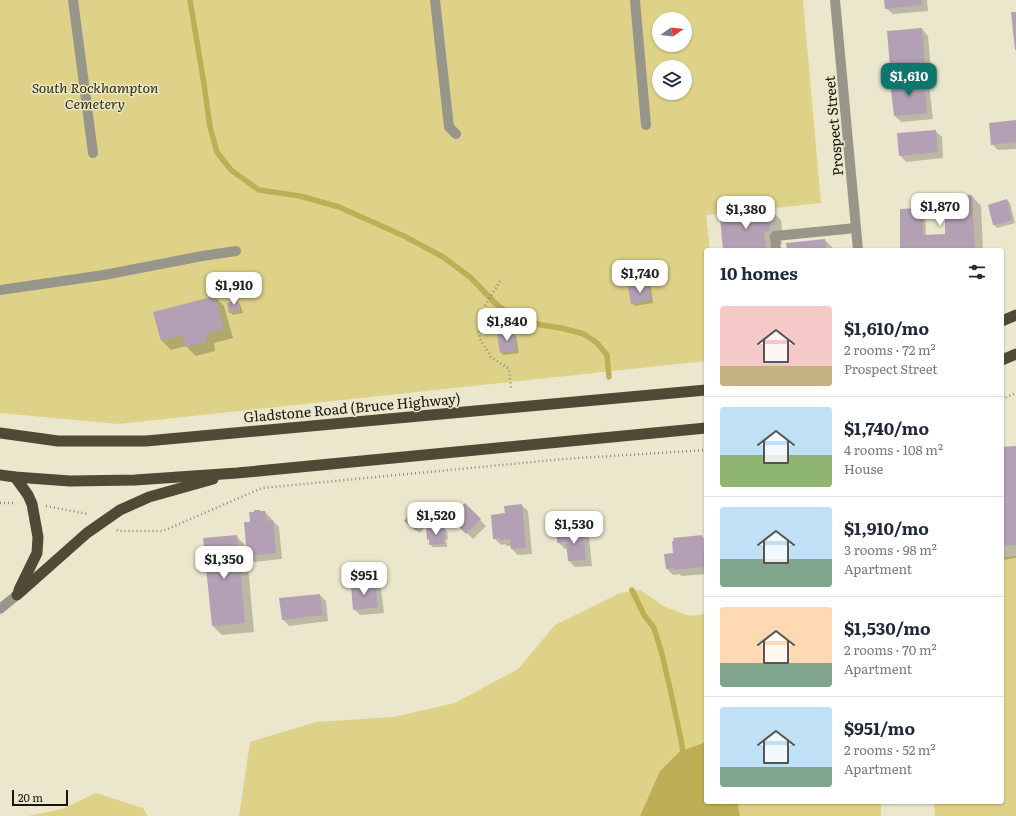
<!DOCTYPE html>
<html lang="en">
<head>
<meta charset="utf-8">
<style>
  :root { --surface:#fff; --page:#f6f6f7; --text:#1f2937; --muted:#747a83; --line:#e0e1e3; --accent:#0f766e }
  body { margin:0; font-family:Literata,serif; background:var(--page); color:var(--text); height:100vh; display:flex; flex-direction:column; font-size:15px; white-space:nowrap }
  * { box-sizing:border-box; margin:0 }
  p { font-size:13px; color:var(--muted) }
  .icon { flex:none; width:22px; height:22px; fill:none; stroke:currentColor; stroke-width:2; stroke-linecap:round; stroke-linejoin:round }
  .map { position:relative; flex:1; overflow:hidden }
  .sheet { position:absolute; left:704px; top:248px; width:300px; height:556px; display:flex; flex-direction:column; background:var(--surface); border-radius:4px; box-shadow:0 1px 3px #0004 }
  .sheet>* { flex:none }
  .needle { width:26px; rotate:76deg }
  .buttons { position:absolute; left:652px; top:12px; display:grid; gap:8px }
  .buttons a { display:grid; place-items:center; width:40px; height:40px; border-radius:50%; background:var(--surface); box-shadow:0 1px 3px #0004; font-size:20px }
  .scale { position:absolute; left:12px; bottom:10px; width:56px; box-sizing:border-box; padding-left:4px; border:2px solid #16140b; border-top:0; font-size:11px; line-height:14px; white-space:nowrap; color:#16140b; -webkit-text-stroke:3px #ebe7cc; paint-order:stroke }
  .price { position:absolute; translate:-50% -34px; padding:0 9px; border-radius:8px; background:#fff; color:#222; font-size:13px; line-height:26px; filter:drop-shadow(0 1px 2px #0008) }
  .price::after { content:''; position:absolute; left:50%; top:24px; width:12px; height:9px; margin-left:-6px; background:inherit; clip-path:polygon(0 0,100% 0,50% 100%) }
  .price.selected { background:var(--accent); color:#fff }
  ul { padding:0; list-style:none }
  li { display:flex; align-items:center; gap:12px; height:100px; padding:0 16px }
  li+li { border-top:1px solid var(--line) }
  li span { display:grid; place-items:center; flex:none; width:112px; height:80px; border-radius:4px; color:#555 }
  li>.icon { margin-inline-start:auto }
  span .icon { width:48px; height:48px; fill:#fffc; stroke-width:1 }
  li b { font-size:17px }
  h2 { display:flex; justify-content:space-between; align-items:center; height:48px; padding:0 16px; font-size:17px }
  .map>svg:first-child { display:block }
  .green { fill:#ded288; fill-rule:evenodd }
  .water { fill:#beaf56 }
  .shadow { fill:#0003 }
  .lines { fill:none; stroke-linecap:round; stroke-linejoin:round }
  .stream { stroke:#beaf56; stroke-width:5.5 }
  .building { fill:#b4a0b4 }
  .path { stroke:#8e8b78; stroke-width:2.5; stroke-dasharray:1 3; stroke-linecap:butt }
  .service { stroke:#98968b; stroke-width:10 }
  .minor { stroke:#98968b; stroke-width:10 }
  .trunk { stroke:#4e4a36; stroke-width:11 }
  .labels { text-anchor:middle; dominant-baseline:central; stroke-width:3; stroke-linejoin:round; paint-order:stroke }
  .park-label { font-size:14px; font-style:italic; fill:#322c04; stroke:#ebe7cc }
  .street-label { font-size:14px; fill:#16140b; stroke:#ebe7cc }
</style>
</head>
<body>
<div class="map">
<svg width="1016" height="816" viewBox="0 0 1016 816">
  <rect width="100%" height="100%" fill="#ebe7cc"/>
  <g class="green">
    <path d="M0,0H803L821,203L706,215L710,250H706V361L118,424L0,413ZM659,19H685V45H659ZM659,67H685V93H659Z"/>
    <path d="M1016,556V816H935L934,802H1002V557Z"/>
    <path d="M640,590L665,607L690,616L706,614V802H881V816H239L250,742L316,722L393,717L455,703L518,669L555,625L620,593Z"/>
    <path d="M96,793L143,808L148,816H28L62,809Z"/>
  </g>
  <path class="water" d="M706,742V802H739L738,806L740,816H640L660,771L679,752Z"/>
  <g class="shadow">
    <path d="M885,0H927L928,11L893,14L886,8Z"/>
    <path d="M922,29L928,36L931,71L897,73L891,67Z"/>
    <path d="M923,79L929,85L933,119L901,122L895,116Z"/>
    <path d="M1016,121V149L998,150L992,144Z"/>
    <path d="M935,131L942,137L943,158L906,162L900,155Z"/>
    <path d="M972,196L981,206L983,250H901L923,209L925,212L926,236L948,235Z"/>
    <path d="M1007,200L1010,203L1015,223L997,228L994,225L989,205Z"/>
    <path d="M769,208L781,220L783,239L781,240L782,244H776L777,250H724L745,216Z"/>
    <path d="M825,240L835,250H788Z"/>
    <path d="M648,285L651,287L653,303L635,306L632,303Z"/>
    <path d="M215,297L224,306L233,338L214,343L215,351L196,356L186,346L171,350L162,341Z"/>
    <path d="M237,302L240,304L243,313L233,315L230,312Z"/>
    <path d="M513,333L516,336L519,353L503,355L501,352Z"/>
    <path d="M1016,447V558L1002,560V448Z"/>
    <path d="M465,505L486,526L473,539L452,518Z"/>
    <path d="M521,505L528,511L532,554L518,555L512,549V546H507L505,544L501,545L494,538Z"/>
    <path d="M260,511L262,512H265L271,518L272,521H273L279,527L282,559L254,562L247,554L254,632L222,635L213,626L236,536L247,547L251,523Z"/>
    <path d="M431,517L434,520L429,525L428,523L420,533L408,524Z"/>
    <path d="M444,528L447,531L448,540L446,539L447,547H433L430,544V541L428,539Z"/>
    <path d="M583,531L589,538L592,566L575,567L569,561L568,548L565,549L558,542Z"/>
    <path d="M702,536L706,541V574L681,576L680,574L673,575L667,569L674,554Z"/>
    <path d="M375,583L381,589L384,613L360,615L354,609Z"/>
    <path d="M320,595L326,601L328,621L289,626L283,619Z"/>
  </g>
  <g class="lines">
    <g class="stream">
      <path d="M190,0L204,84L210,127L217,152L231,170L259,190L300,196L339,207L404,236L443,257L470,277L495,303L512,316L541,325L561,328L584,334L597,343L607,355L609,377"/>
      <path d="M632,590L644,615L654,628L662,654L671,693L680,735L683,751"/>
    </g>
  </g>
  <g class="building">
    <path d="M884,0H921L922,5L885,9Z"/>
    <path d="M1011,12H1016V50H1015Z"/>
    <path d="M922,28L925,65L890,68L887,31Z"/>
    <path d="M924,78L927,113L894,116L890,82Z"/>
    <path d="M1016,120V142L991,145L989,123Z"/>
    <path d="M936,130L938,152L899,156L897,133Z"/>
    <path d="M945,195H972L975,250H900V209L923,208V235L945,234Z"/>
    <path d="M1007,199L1012,220L993,225L988,205Z"/>
    <path d="M769,207L771,227H769L770,231L764,232L766,250H723L720,217L744,215V209Z"/>
    <path d="M825,239L826,250H787L786,243Z"/>
    <path d="M648,283L651,300L631,304L628,287Z"/>
    <path d="M215,296L224,329L205,334L207,342L185,347L182,335L161,341L153,312Z"/>
    <path d="M238,300L240,310L229,313L227,303Z"/>
    <path d="M514,332L517,350L500,353L497,334Z"/>
    <path d="M1016,446V545L1002,546V447Z"/>
    <path d="M416,503L432,516L426,523L425,521L416,531L404,521L412,511L411,510Z"/>
    <path d="M465,503L481,519L466,534L450,518Z"/>
    <path d="M522,504L526,548L511,549L510,539L500,540L499,538L493,539L491,515L505,513L504,506Z"/>
    <path d="M254,510H260V511H265L267,521L273,520L276,553L247,556L244,522H250L249,512H254Z"/>
    <path d="M445,527V537H444V544L429,545V539L427,540L426,528Z"/>
    <path d="M583,530L586,560L568,561L566,542L557,543V533Z"/>
    <path d="M237,535L245,623L212,626L203,538Z"/>
    <path d="M702,535L705,567L674,570V568L666,569L664,554L673,553L672,541H674L673,538Z"/>
    <path d="M375,582L378,607L353,610L351,584Z"/>
    <path d="M320,594L323,615L282,620L279,598Z"/>
  </g>
  <g class="lines">
    <g class="path">
      <path d="M500,281L485,306L478,322L480,339L491,357L509,369L511,390"/>
      <path d="M1002,399L1016,393"/>
      <path d="M0,503H15"/>
      <path d="M46,506L88,514"/>
      <path d="M117,530L118,531H163L262,488L564,459L706,450"/>
    </g>
    <g class="service">
      <path d="M73,0L93,153"/>
      <path d="M435,0L449,127L456,134"/>
      <path d="M635,0L646,125"/>
      <path d="M776,250L775,236L856,228"/>
      <path d="M0,290L104,275L202,256L236,251"/>
    </g>
    <g class="minor">
      <path d="M835,0L858,250"/>
      <path d="M0,609L17,595"/>
    </g>
    <g class="trunk">
      <path d="M1002,321L1016,315"/>
      <path d="M1002,360L1016,354"/>
      <path d="M0,433L58,441H146L706,390"/>
      <path d="M0,475L15,477L70,481L135,480L237,473L706,428"/>
      <path d="M15,477L28,495L32,504L38,537L37,553L19,590"/>
      <path d="M17,595L87,533L120,510L149,497L213,479"/>
    </g>
  </g>
  <g class="labels">
    <g class="park-label">
      <text x="95" y="87">South Rockhampton<tspan x="95" dy="16">Cemetery</tspan></text>
    </g>
    <g class="street-label">
      <text transform="translate(833 126) rotate(-95)">Prospect Street</text>
      <text transform="translate(352 407) rotate(-5)">Gladstone Road (Bruce Highway)</text>
    </g>
  </g>
</svg>
<div class="buttons">
<a><svg class="needle" viewBox="-14 -14 28 28"><path d="M0-13l5 13h-10z" fill="#e53935"/><path d="M0 13l5-13h-10z" fill="#747a83"/></svg></a>
<a><svg class="icon" aria-label="layers" viewBox="0 0 24 24"><path d="M12 4l9 5-9 5-9-5zM3 14l9 5 9-5"/></svg></a>
</div>
<div class="scale">20 m</div>
<b class="price selected" style="left:909px;top:97px">$1,610</b>
<b class="price" style="left:940px;top:227px">$1,870</b>
<b class="price" style="left:746px;top:230px">$1,380</b>
<b class="price" style="left:640px;top:294px">$1,740</b>
<b class="price" style="left:234px;top:306px">$1,910</b>
<b class="price" style="left:507px;top:342px">$1,840</b>
<b class="price" style="left:436px;top:536px">$1,520</b>
<b class="price" style="left:574px;top:545px">$1,530</b>
<b class="price" style="left:224px;top:580px">$1,350</b>
<b class="price" style="left:364px;top:596px">$951</b>
<section class="sheet">
<h2>10 homes<svg class="icon" aria-label="filters" viewBox="0 0 24 24"><path d="M4 7h16M4 17h16"/><circle cx="9" cy="7" r="2"/><circle cx="15" cy="17" r="2"/></svg></h2>
<ul>
<li><span style="background:linear-gradient(#f6c9c9 75%,#c2b280 0)"><svg class="icon" aria-label="home" viewBox="0 0 24 24"><path d="M3 11l9-7 9 7M6 9v11h12V9"/></svg></span><div><b>$1,610/mo</b><p>2 rooms · 72 m²</p><p>Prospect Street</p></div></li>
<li><span style="background:linear-gradient(#bfe0f5 60%,#8fb573 0)"><svg class="icon" aria-label="home" viewBox="0 0 24 24"><path d="M3 11l9-7 9 7M6 9v11h12V9"/></svg></span><div><b>$1,740/mo</b><p>4 rooms · 108 m²</p><p>House</p></div></li>
<li><span style="background:linear-gradient(#bfe0f5 65%,#7fa58c 0)"><svg class="icon" aria-label="home" viewBox="0 0 24 24"><path d="M3 11l9-7 9 7M6 9v11h12V9"/></svg></span><div><b>$1,910/mo</b><p>3 rooms · 98 m²</p><p>Apartment</p></div></li>
<li><span style="background:linear-gradient(#ffd9b3 70%,#7fa58c 0)"><svg class="icon" aria-label="home" viewBox="0 0 24 24"><path d="M3 11l9-7 9 7M6 9v11h12V9"/></svg></span><div><b>$1,530/mo</b><p>2 rooms · 70 m²</p><p>Apartment</p></div></li>
<li><span style="background:linear-gradient(#bfe0f5 75%,#7fa58c 0)"><svg class="icon" aria-label="home" viewBox="0 0 24 24"><path d="M3 11l9-7 9 7M6 9v11h12V9"/></svg></span><div><b>$951/mo</b><p>2 rooms · 52 m²</p><p>Apartment</p></div></li>
</ul>
</section>
</div>
</body>
</html>
